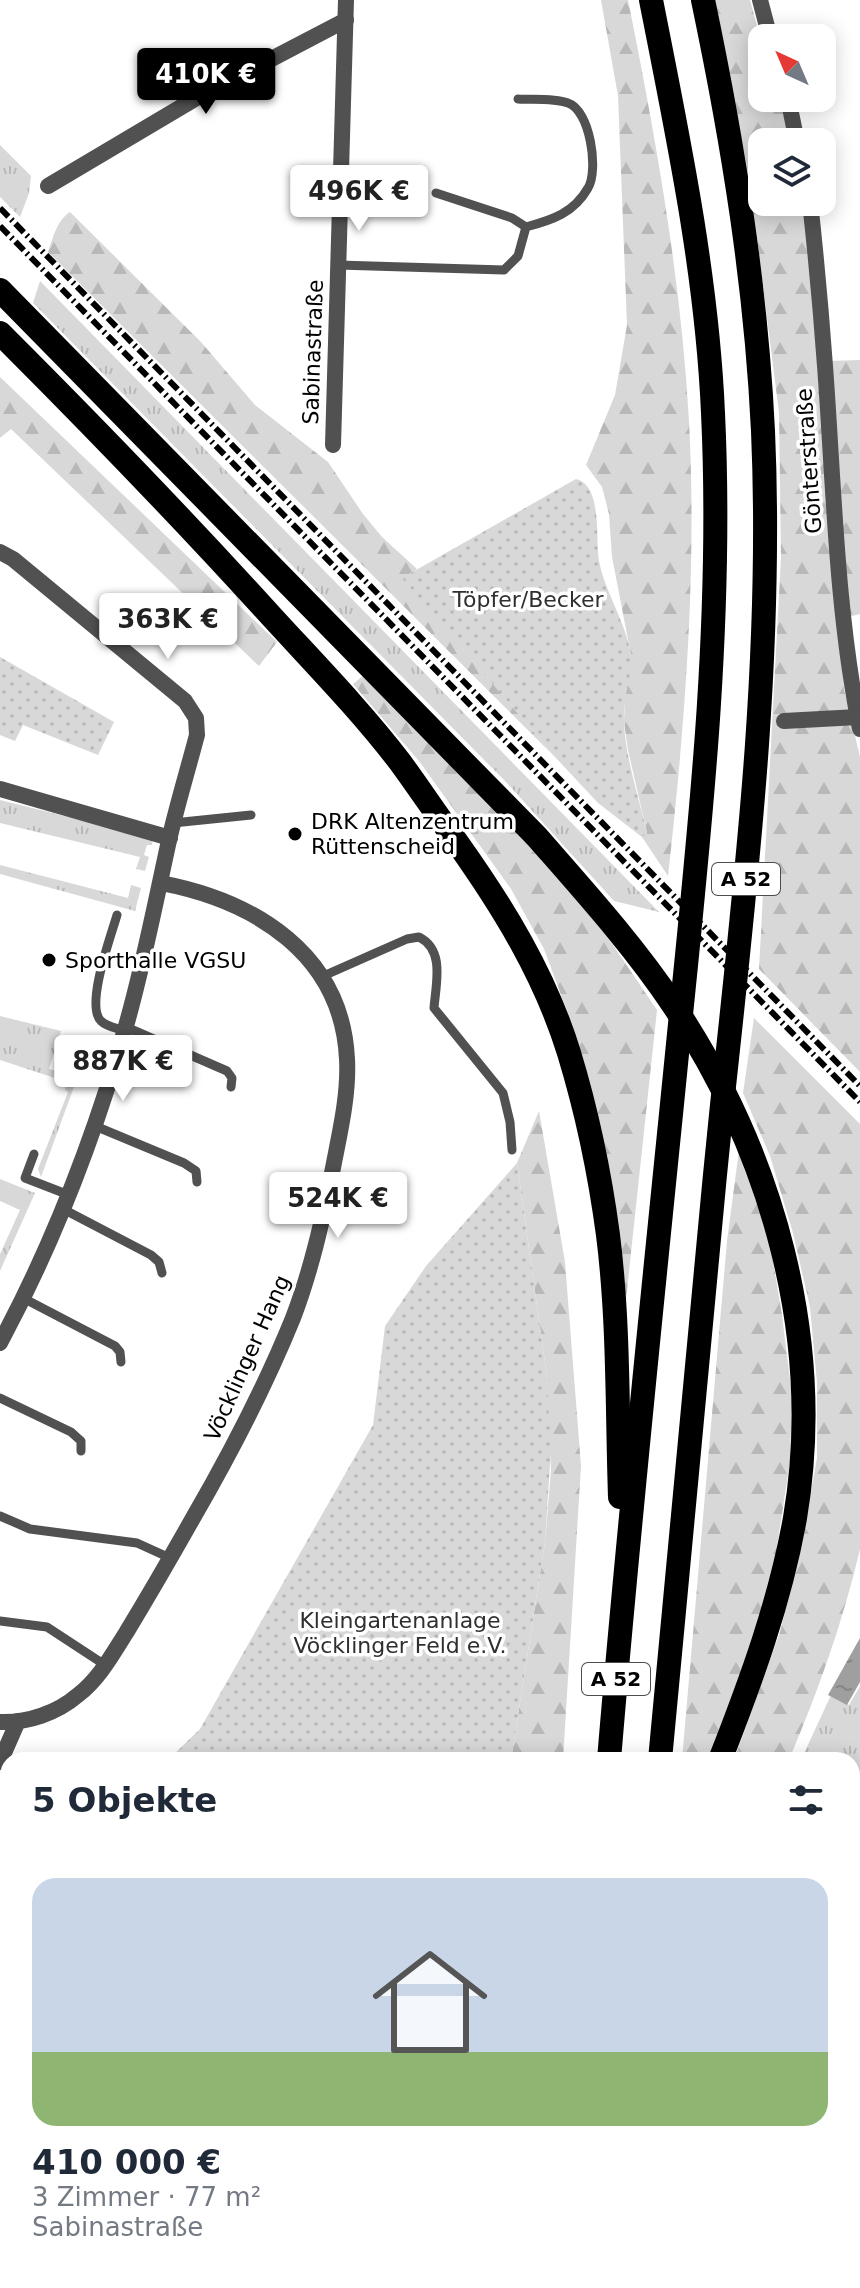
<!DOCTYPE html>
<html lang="de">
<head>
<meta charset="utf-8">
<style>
  :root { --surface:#fff; --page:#f2f2f3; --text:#1f2937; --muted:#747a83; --accent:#000 }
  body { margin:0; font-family:"DejaVu Sans",sans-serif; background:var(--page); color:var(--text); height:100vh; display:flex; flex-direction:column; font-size:30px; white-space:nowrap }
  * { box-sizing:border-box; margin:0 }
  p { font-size:26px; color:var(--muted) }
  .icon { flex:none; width:44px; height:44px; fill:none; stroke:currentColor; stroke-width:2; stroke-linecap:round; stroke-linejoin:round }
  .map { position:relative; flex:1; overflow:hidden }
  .side { position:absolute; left:0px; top:1752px; width:860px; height:536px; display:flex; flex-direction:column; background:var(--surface); border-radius:24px 24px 0 0; box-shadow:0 4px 20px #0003 }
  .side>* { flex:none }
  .needle { width:52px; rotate:316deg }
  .controls { position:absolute; left:748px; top:24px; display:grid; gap:16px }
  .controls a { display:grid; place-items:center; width:88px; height:88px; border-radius:16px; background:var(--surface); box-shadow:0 4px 20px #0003; font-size:40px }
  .price { position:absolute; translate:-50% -68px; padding:0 18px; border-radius:8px; background:#fff; color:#222; font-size:26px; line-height:52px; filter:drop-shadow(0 2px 4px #0008) }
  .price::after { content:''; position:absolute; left:50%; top:48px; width:24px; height:18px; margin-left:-12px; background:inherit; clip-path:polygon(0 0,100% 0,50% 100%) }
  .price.on { background:var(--accent); color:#fff }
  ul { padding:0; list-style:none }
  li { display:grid; align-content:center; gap:16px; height:424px; padding:0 32px }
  li span { display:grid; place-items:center; height:248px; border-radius:24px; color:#555 }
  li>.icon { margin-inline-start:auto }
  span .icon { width:144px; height:144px; fill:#fffc; stroke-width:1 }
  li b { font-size:34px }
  h2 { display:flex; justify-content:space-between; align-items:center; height:96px; padding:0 32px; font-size:34px }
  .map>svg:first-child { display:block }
  .grass { fill:url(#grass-tufts) }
  .forest { fill:url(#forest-firs) }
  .garden { fill:url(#garden-dots) }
  .water { fill:url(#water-ripples) }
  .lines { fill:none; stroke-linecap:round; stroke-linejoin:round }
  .lane { stroke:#515151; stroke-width:9 }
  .street { stroke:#515151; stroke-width:16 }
  .secondary { stroke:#1e1e1e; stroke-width:16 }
  .highway { stroke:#000; stroke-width:24 }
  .rail { stroke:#000; stroke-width:6; stroke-dasharray:12 4 2 4; stroke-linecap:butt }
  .poi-dot { fill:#000; stroke:#fff; stroke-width:3 }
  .labels { text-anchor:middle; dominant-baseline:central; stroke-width:7; stroke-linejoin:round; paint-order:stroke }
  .shield { fill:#fff; stroke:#4c4c4c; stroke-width:2 }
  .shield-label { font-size:20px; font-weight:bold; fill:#000 }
  .street-label { font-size:22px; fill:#000; stroke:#fff }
  .park-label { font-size:22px; fill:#2f2f2f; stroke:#fff }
  .poi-label { font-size:22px; fill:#000; stroke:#fff; text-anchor:start }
</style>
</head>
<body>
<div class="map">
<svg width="860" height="2288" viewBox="0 0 860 2288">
  <defs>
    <pattern id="grass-tufts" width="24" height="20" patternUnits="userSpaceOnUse" patternTransform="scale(2)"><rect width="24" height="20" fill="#d8d8d8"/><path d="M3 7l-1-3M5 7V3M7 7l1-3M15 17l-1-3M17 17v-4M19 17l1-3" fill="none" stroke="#b8b8b8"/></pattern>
    <pattern id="forest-firs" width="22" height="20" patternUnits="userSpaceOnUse" patternTransform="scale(2)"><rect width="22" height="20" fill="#d8d8d8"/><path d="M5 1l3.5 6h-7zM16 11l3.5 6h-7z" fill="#b8b8b8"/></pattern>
    <pattern id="garden-dots" width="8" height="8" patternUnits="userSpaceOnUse" patternTransform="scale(2)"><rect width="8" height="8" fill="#d8d8d8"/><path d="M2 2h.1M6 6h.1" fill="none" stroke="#b8b8b8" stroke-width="1.8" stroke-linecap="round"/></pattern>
    <pattern id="water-ripples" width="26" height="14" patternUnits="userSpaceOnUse" patternTransform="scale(2)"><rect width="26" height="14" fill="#9f9f9f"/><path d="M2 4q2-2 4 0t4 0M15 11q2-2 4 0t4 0" fill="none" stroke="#878787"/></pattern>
  </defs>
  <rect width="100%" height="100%" fill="#fff"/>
  <g class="grass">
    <path d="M0,145L31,176L29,193L20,217L0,197Z"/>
    <path d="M40,281L659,912L614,901L505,781L33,303Z"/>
    <path d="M0,800L153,838L152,845H147L144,855L149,857L145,871L136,869L140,857L0,823Z"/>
    <path d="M0,865L128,898L131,885L141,888L135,911L0,874Z"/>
    <path d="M0,1016L61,1031L49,1069L78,1076L41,1177L38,1169L68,1092L65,1090L67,1082L0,1060Z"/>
    <path d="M0,1179L35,1193L0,1271V1254L20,1210L0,1201Z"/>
    <path d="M860,1686V1770L852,1783V1760H801L831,1695L849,1705Z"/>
    <path d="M0,2168L8,2170V2220L0,2218Z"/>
  </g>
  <g class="forest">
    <path d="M601,0H628C656,139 681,279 689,421C697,572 685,725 668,876L642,837L647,833L628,750L624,722L625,694L631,655L612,557L609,514L602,487L586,465L615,395L627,325L618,96Z"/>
    <path d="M714,0H750L762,44V98H783L792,142H762V202H803L810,264L832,565L844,689L860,757V1072L759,969L781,557L779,413L750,182Z"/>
    <path d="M70,212L201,342L255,405L328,462L363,514L382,537L417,569L403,578L556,758L48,252C53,238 57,220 70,212Z"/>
    <path d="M860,360V614L848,617L829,361Z"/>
    <path d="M0,377L277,642L259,666L11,429L0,438Z"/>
    <path d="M364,675L509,821L598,923L657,1010L625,1309L594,1122L567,1011L544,949L511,889L419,761L353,684Z"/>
    <path d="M754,1018L860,1124V1549C843,1622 818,1691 789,1760H734L780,1632L801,1547L817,1458V1383L810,1307L793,1233L770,1156L743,1093Z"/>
    <path d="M539,1111L565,1262L581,1466L563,1760H511L545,1542L551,1470L546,1370L517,1163Z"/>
    <path d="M739,1150L770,1243L782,1315L792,1396L790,1462L773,1572L750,1650L708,1760H682L727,1241Z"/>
    <path d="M860,1770V1834L852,1838V1783Z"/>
    <path d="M852,1859L860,1867V2066L852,2083Z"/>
    <path d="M170,2280H379L375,2288H185Z"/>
    <path d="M470,2280H554V2288H478V2285Z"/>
    <path d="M744,2280H794L792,2288H746Z"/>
  </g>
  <g class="garden">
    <path d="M576,479C603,486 595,538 599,561C605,592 626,623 631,654C633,669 623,700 624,720C625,758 639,797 647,833L642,837L598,803L556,758L402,578Z"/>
    <path d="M0,657L114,722L98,755L23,725L15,741L0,735Z"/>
    <path d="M517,1163L546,1370L551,1449L545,1542L511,1760H168L200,1729L373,1425L385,1326L426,1266Z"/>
    <path d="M8,1882V2170L0,2168V1886Z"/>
  </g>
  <path class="water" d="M860,1638V1682L847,1705L828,1695Z"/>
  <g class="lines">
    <g class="lane">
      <path d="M436,193L512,218L526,227"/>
      <path d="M338,265L504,270L518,256L526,227C552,220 574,213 588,188C599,170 590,110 568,103C553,98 533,100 518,99"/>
      <path d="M173,823L251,815"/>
      <path d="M117,915C111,936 85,1006 101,1021C107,1027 117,1028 125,1031"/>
      <path d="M321,977L407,939L419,937C445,950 436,983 434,1008L503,1093L510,1122L512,1150"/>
      <path d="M126,1027L227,1071L232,1078L231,1087"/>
      <path d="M95,1126L184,1163L196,1171L197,1182"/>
      <path d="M34,1154L25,1178L69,1195"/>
      <path d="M63,1209L151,1255L159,1262L162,1273"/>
      <path d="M23,1298L115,1346L120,1352L121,1362"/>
      <path d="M0,1398L71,1432L81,1441V1451"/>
      <path d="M0,1516L30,1529L137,1543L170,1558"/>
      <path d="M0,1621L47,1627L105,1665"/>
    </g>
    <g class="street">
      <path d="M760,0L770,38"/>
      <path d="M788,98L797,142"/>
      <path d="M48,186L193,100L346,20"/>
      <path d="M810,202C816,256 821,311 825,366C834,487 836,609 860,729"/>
      <path d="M333,445L346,0"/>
      <path d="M0,552L13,559L185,701L196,718L197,735C188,769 178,802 170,836C156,899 144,963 126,1026C95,1135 54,1242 0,1343"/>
      <path d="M784,721L858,717"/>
      <path d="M0,789L170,838"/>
      <path d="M0,1722C28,1723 57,1713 78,1695C99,1679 112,1655 126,1633C149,1595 171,1557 193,1518C230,1454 265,1387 293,1318C311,1271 322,1222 332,1173C339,1136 349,1096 347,1059C342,954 255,901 161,883"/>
      <path d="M0,1762L18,1721"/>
      <path d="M852,1840L860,1836"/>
      <path d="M0,2049L8,2048"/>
      <path d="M852,2114L860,2094"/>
      <path d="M852,2241L860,2247"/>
      <path d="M733,2280L735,2288"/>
      <path d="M400,2288L404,2280"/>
      <path d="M803,2288L805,2280"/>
    </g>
    <g class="secondary">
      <path d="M0,2250L8,2252"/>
      <path d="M0,2280L32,2288"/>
      <path d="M97,2280L117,2288"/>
    </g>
    <g class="highway">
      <path d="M0,290L537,837C585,892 634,946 674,1006C773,1155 825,1340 795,1518C780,1602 751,1681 720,1760"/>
      <path d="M0,333C93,426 184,520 272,617C316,665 361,711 400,762C419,788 437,815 456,841C503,907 545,975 569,1053C587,1112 600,1175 608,1235C619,1322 617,1410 620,1497"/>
      <path d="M609,1760C629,1518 655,1276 679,1034C700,828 723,621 713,413C707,274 678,137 651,0"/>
      <path d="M660,1760C679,1541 700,1323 722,1105C746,881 773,656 763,431C756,285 733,143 703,0"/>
      <path d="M571,2288L572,2280"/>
      <path d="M620,2288L621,2280"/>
    </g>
    <g class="rail">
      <path d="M0,208L860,1086"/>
      <path d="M0,226L860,1102"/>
    </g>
  </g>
  <g class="poi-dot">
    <circle cx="295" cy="834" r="8"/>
    <circle cx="49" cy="960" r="8"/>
  </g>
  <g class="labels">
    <g class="shield">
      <rect x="712" y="863" width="68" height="32" rx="6"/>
      <rect x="582" y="1663" width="68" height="32" rx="6"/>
    </g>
    <g class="shield-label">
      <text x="746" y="879">A 52</text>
      <text x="616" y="1679">A 52</text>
    </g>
    <g class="street-label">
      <text transform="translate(313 352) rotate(-88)">Sabinastraße</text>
      <text transform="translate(809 461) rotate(-94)">Gönterstraße</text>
      <text transform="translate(247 1358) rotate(-66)">Vöcklinger Hang</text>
    </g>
    <g class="park-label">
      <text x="528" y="599">Töpfer/Becker</text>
      <text x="400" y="1620">Kleingartenanlage<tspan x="400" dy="25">Vöcklinger Feld e.V.</tspan></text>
    </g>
    <g class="poi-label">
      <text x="311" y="821">DRK Altenzentrum<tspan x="311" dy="25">Rüttenscheid</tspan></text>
      <text x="65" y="960">Sporthalle VGSU</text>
    </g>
  </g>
</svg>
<div class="controls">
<a><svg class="needle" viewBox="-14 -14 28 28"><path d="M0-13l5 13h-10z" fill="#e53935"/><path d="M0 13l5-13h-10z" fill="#747a83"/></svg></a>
<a><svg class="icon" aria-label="layers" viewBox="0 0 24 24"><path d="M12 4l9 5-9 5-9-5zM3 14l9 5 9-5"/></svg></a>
</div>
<b class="price on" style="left:206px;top:116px">410K €</b>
<b class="price" style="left:359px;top:233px">496K €</b>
<b class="price" style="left:168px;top:661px">363K €</b>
<b class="price" style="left:123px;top:1103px">887K €</b>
<b class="price" style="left:338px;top:1240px">524K €</b>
<section class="side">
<h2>5 Objekte<svg class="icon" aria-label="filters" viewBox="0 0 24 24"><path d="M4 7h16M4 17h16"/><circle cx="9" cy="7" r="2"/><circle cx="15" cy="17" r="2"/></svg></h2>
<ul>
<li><span style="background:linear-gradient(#c9d6e8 70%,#8fb573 0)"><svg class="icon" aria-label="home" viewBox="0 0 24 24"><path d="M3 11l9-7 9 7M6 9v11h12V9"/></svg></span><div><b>410 000 €</b><p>3 Zimmer · 77 m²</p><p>Sabinastraße</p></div></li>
</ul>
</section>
</div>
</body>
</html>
